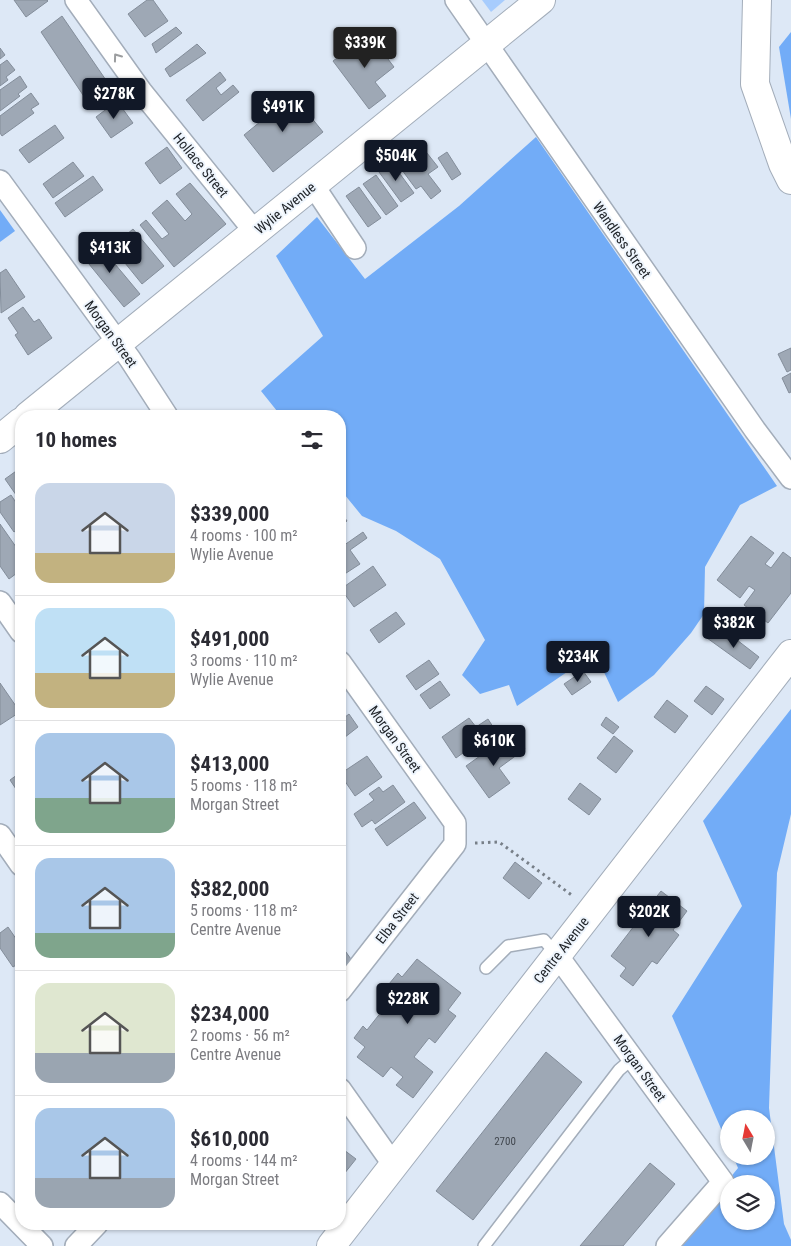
<!DOCTYPE html>
<html lang="en">
<head>
<meta charset="utf-8">
<style>
  :root { --surface:#fff; --page:#f2f2f3; --text:#2b2b33; --muted:#7c7c81; --line:#e1e1e2; --accent:#111827 }
  body { margin:0; font-family:"Roboto Condensed",sans-serif; background:var(--page); color:var(--text); height:100vh; display:flex; flex-direction:column; font-size:19px; white-space:nowrap }
  * { box-sizing:border-box; margin:0 }
  p { font-size:16px; color:var(--muted) }
  .icon { flex:none; width:28px; height:28px; fill:none; stroke:currentColor; stroke-width:2; stroke-linecap:round; stroke-linejoin:round }
  .map { position:relative; flex:1; overflow:hidden }
  .panel { position:absolute; left:15px; top:410px; width:331px; height:820px; display:flex; flex-direction:column; background:var(--surface); border-radius:20px; box-shadow:0 1px 4px #0004 }
  .panel>* { flex:none }
  .needle { width:32px; rotate:350deg }
  .tools { position:absolute; left:720px; top:1110px; display:grid; gap:10px }
  .tools a { display:grid; place-items:center; width:55px; height:55px; border-radius:50%; background:var(--surface); box-shadow:0 1px 4px #0004; font-size:25px }
  .price { position:absolute; translate:-50% -42px; padding:0 11px; border-radius:5px; background:var(--accent); color:#fff; font-size:16px; line-height:32px; filter:drop-shadow(0 1px 2px #0008) }
  .price::after { content:''; position:absolute; left:50%; top:30px; width:15px; height:11px; margin-left:-8px; background:inherit; clip-path:polygon(0 0,100% 0,50% 100%) }
  .price.current { background:#222; color:#fff }
  ul { padding:0; list-style:none }
  li { display:flex; align-items:center; gap:15px; height:125px; padding:0 20px }
  li+li { border-top:1px solid var(--line) }
  li span { display:grid; place-items:center; flex:none; width:140px; height:100px; border-radius:15px; color:#555 }
  li>.icon { margin-inline-start:auto }
  span .icon { width:60px; height:60px; fill:#fffc; stroke-width:1 }
  li b { font-size:21px }
  h2 { display:flex; justify-content:space-between; align-items:center; height:60px; padding:0 20px; font-size:21px }
  .map>svg:first-child { display:block }
  .green { fill:#a7ccfd }
  .forest { fill:#72acf7; fill-rule:evenodd }
  .building { fill:#9ea8b5; stroke:#838d9a }
  .lines { fill:none; stroke-linecap:round; stroke-linejoin:round }
  .lane-casing { stroke:#a3adba; stroke-width:14 }
  .street-casing { stroke:#a3adba; stroke-width:24 }
  .secondary-casing { stroke:#a3adba; stroke-width:30 }
  .path { stroke:#777f88; stroke-width:3; stroke-dasharray:2.5 4; stroke-linecap:butt }
  .lane { stroke:#fff; stroke-width:11 }
  .street { stroke:#fff; stroke-width:21 }
  .secondary { stroke:#fff; stroke-width:28 }
  .oneway { stroke:#9b9d9f }
  .labels { text-anchor:middle; dominant-baseline:central; stroke-width:4; stroke-linejoin:round; paint-order:stroke }
  .number-label { font-size:11px; fill:#40464d }
  .street-label { font-size:14px; fill:#21252a; stroke:#eef5fd }
</style>
</head>
<body>
<div class="map">
<svg width="791" height="1246" viewBox="0 0 791 1246">
  <rect width="100%" height="100%" fill="#dde8f6"/>
  <path class="green" d="M482,0H505L491,12Z"/>
  <g class="forest">
    <path d="M791,32V119L779,47Z"/>
    <path d="M536,137L777,486L740,505L705,567L704,614L691,633L654,675L618,702L595,653L517,706L509,685L480,694L462,675L485,640L440,559L396,531L362,516L340,489V416H281L261,391L323,336L276,256L317,217L365,279L459,206Z"/>
    <path d="M0,210L15,231L0,242Z"/>
    <path d="M791,709V814L777,873L769,1108L784,1224L791,1240V1246H675L738,1168L733,1156H766V1119H729V1147L672,1016L742,906L703,821ZM729,1184H766V1221H729Z"/>
  </g>
  <g class="building">
    <path d="M14,0H47L48,1L26,17Z"/>
    <path d="M147,0H153L168,21L145,37L128,14Z"/>
    <path d="M62,16L110,86L87,101L41,32Z"/>
    <path d="M176,27L182,33L156,53L152,44Z"/>
    <path d="M369,34L394,67L375,82L386,96L369,109L333,61Z"/>
    <path d="M197,44L206,53L170,77L165,69Z"/>
    <path d="M0,48L5,55L0,59Z"/>
    <path d="M7,60L15,70L6,77L8,80L0,86V65Z"/>
    <path d="M220,72L226,80L216,88L221,95L233,85L239,92L203,121L186,100Z"/>
    <path d="M20,76L27,87L18,94L20,96L0,111V90Z"/>
    <path d="M31,93L39,104L31,109L34,113L2,136L0,133V116Z"/>
    <path d="M293,95L323,132L273,172L244,135Z"/>
    <path d="M117,101L133,123L111,138L96,117Z"/>
    <path d="M55,125L64,138L29,163L19,150Z"/>
    <path d="M167,147L182,168L160,184L145,163Z"/>
    <path d="M423,148L438,167L428,174L441,191L431,199L421,186L416,189L399,166Z"/>
    <path d="M447,152L461,174L452,180L438,158Z"/>
    <path d="M73,162L84,176L53,198L43,184Z"/>
    <path d="M392,163L414,193L401,202L379,172Z"/>
    <path d="M376,175L398,206L386,215L363,184Z"/>
    <path d="M93,176L103,190L65,217L55,203Z"/>
    <path d="M190,183L226,224L174,267L140,225L146,220L162,239L169,234L152,213L167,200L185,221L192,214L176,194Z"/>
    <path d="M359,187L381,218L368,227L346,196Z"/>
    <path d="M133,229L164,266L142,284L112,247Z"/>
    <path d="M95,240L140,294L124,307L80,253Z"/>
    <path d="M6,269L25,297L1,313L0,273Z"/>
    <path d="M23,307L34,322L39,319L52,338L28,355L15,335L18,333L8,318Z"/>
    <path d="M791,348V370L787,372L778,354Z"/>
    <path d="M791,373V392L789,393L782,378Z"/>
    <path d="M19,469L21,472V502L5,479Z"/>
    <path d="M11,495L21,510V527L14,532L0,512V502Z"/>
    <path d="M340,511L347,521L340,526Z"/>
    <path d="M0,524L21,554V570L9,579L0,566Z"/>
    <path d="M363,532L367,538L350,550L360,564L340,577V548Z"/>
    <path d="M751,536L774,553L765,564L771,568L783,552L791,558V593L768,623L744,605L755,590L749,586L740,598L717,580Z"/>
    <path d="M373,566L386,585L354,607L341,589Z"/>
    <path d="M396,612L405,624L379,643L370,630Z"/>
    <path d="M713,629L734,644L737,640L759,657L750,669L707,638Z"/>
    <path d="M429,660L439,674L416,690L406,676Z"/>
    <path d="M583,671L591,682L572,695L564,684Z"/>
    <path d="M440,681L450,695L430,709L420,695Z"/>
    <path d="M0,683L20,712L0,725Z"/>
    <path d="M706,686L724,699L712,715L694,701Z"/>
    <path d="M667,700L688,716L675,733L654,717Z"/>
    <path d="M349,714L358,727L340,741V721Z"/>
    <path d="M606,717L619,727L613,734L601,725Z"/>
    <path d="M469,718L476,727L488,719L495,730L456,758L442,737Z"/>
    <path d="M614,736L633,751L616,773L597,758Z"/>
    <path d="M516,737L525,749L499,768L510,783L489,798L466,766L487,751L490,756Z"/>
    <path d="M367,756L382,777L355,796L340,774Z"/>
    <path d="M21,772V795H20L10,780Z"/>
    <path d="M580,783L601,799L589,815L568,799Z"/>
    <path d="M393,785L405,802L375,824L372,820L362,827L354,814L374,800L369,794L379,787L383,792Z"/>
    <path d="M414,802L426,818L387,846L375,829Z"/>
    <path d="M515,862L542,883L529,899L503,878Z"/>
    <path d="M661,891L687,911L673,930L679,935L657,964L652,961L633,986L620,976L626,968L611,956Z"/>
    <path d="M8,927L21,946V962L13,967L0,948V933Z"/>
    <path d="M341,945L353,962L340,970V946Z"/>
    <path d="M417,959L461,993L448,1010L456,1016L435,1043L429,1038L414,1057L433,1072L413,1098L396,1085L403,1077L391,1067L383,1077L357,1057L365,1047L354,1038L363,1026L367,1030L389,1002L380,995L398,973L402,977Z"/>
    <path d="M546,1052L582,1082L473,1220L436,1191Z"/>
    <path d="M340,1147L356,1159L340,1179Z"/>
    <path d="M650,1163L675,1184L671,1189L623,1246H580Z"/>
  </g>
  <g class="lines">
    <g class="lane-casing">
      <g id="lane">
        <path d="M486,968L508,946L544,940L557,955"/>
        <path d="M484,1246L619,1070L633,1058"/>
      </g>
    </g>
    <g class="street-casing">
      <g id="street">
        <path d="M76,0L141,91L255,232"/>
        <path d="M456,0L755,430L791,478"/>
        <path d="M0,181L130,359L167,416"/>
        <path d="M313,185L355,248"/>
        <path d="M0,602L21,632"/>
        <path d="M340,662L455,823V844L340,991"/>
        <path d="M0,835L21,865"/>
        <path d="M557,955L723,1182L667,1246"/>
        <path d="M340,1089L393,1164"/>
        <path d="M0,1203L42,1246"/>
        <path d="M76,1246L97,1224"/>
      </g>
    </g>
    <g class="secondary-casing">
      <g id="secondary">
        <path d="M757,0L755,84L783,164L791,180"/>
        <path d="M28,416L541,0"/>
        <path d="M0,439L21,422"/>
        <path d="M331,1246L791,654"/>
      </g>
    </g>
    <path class="path" d="M475,843L499,842L573,896"/>
    <use href="#lane" class="lane"/>
    <use href="#street" class="street"/>
    <use href="#secondary" class="secondary"/>
  </g>
  <defs><path id="oneway-chevron" d="M-2-3.5L2.5 0L-2 3.5" fill="none" stroke-width="1.6" stroke-linecap="round" stroke-linejoin="round" transform="scale(1.25)"/></defs>
  <use class="oneway" href="#oneway-chevron" transform="translate(117 57) rotate(-126)"/>
  <g class="labels">
    <g class="number-label">
      <text x="505" y="1141">2700</text>
    </g>
    <g class="street-label">
      <text transform="translate(201 165) rotate(51)">Hollace Street</text>
      <text transform="translate(285 208) rotate(-39)">Wylie Avenue</text>
      <text transform="translate(622 240) rotate(55)">Wandless Street</text>
      <text transform="translate(111 334) rotate(54)">Morgan Street</text>
      <text transform="translate(395 739) rotate(54)">Morgan Street</text>
      <text transform="translate(397 918) rotate(-52)">Elba Street</text>
      <text transform="translate(561 950) rotate(-52)">Centre Avenue</text>
      <text transform="translate(640 1068) rotate(54)">Morgan Street</text>
    </g>
  </g>
</svg>
<div class="tools">
<a><svg class="needle" viewBox="-14 -14 28 28"><path d="M0-13l5 13h-10z" fill="#e53935"/><path d="M0 13l5-13h-10z" fill="#7c7c81"/></svg></a>
<a><svg class="icon" aria-label="layers" viewBox="0 0 24 24"><path d="M12 4l9 5-9 5-9-5zM3 14l9 5 9-5"/></svg></a>
</div>
<b class="price current" style="left:365px;top:69px">$339K</b>
<b class="price" style="left:114px;top:120px">$278K</b>
<b class="price" style="left:283px;top:133px">$491K</b>
<b class="price" style="left:396px;top:182px">$504K</b>
<b class="price" style="left:110px;top:274px">$413K</b>
<b class="price" style="left:734px;top:649px">$382K</b>
<b class="price" style="left:578px;top:683px">$234K</b>
<b class="price" style="left:494px;top:767px">$610K</b>
<b class="price" style="left:649px;top:938px">$202K</b>
<b class="price" style="left:408px;top:1025px">$228K</b>
<section class="panel">
<h2>10 homes<svg class="icon" aria-label="filters" viewBox="0 0 24 24"><path d="M4 7h16M4 17h16"/><circle cx="9" cy="7" r="2"/><circle cx="15" cy="17" r="2"/></svg></h2>
<ul>
<li><span style="background:linear-gradient(#c9d6e8 70%,#c2b280 0)"><svg class="icon" aria-label="home" viewBox="0 0 24 24"><path d="M3 11l9-7 9 7M6 9v11h12V9"/></svg></span><div><b>$339,000</b><p>4 rooms · 100 m²</p><p>Wylie Avenue</p></div></li>
<li><span style="background:linear-gradient(#bfe0f5 65%,#c2b280 0)"><svg class="icon" aria-label="home" viewBox="0 0 24 24"><path d="M3 11l9-7 9 7M6 9v11h12V9"/></svg></span><div><b>$491,000</b><p>3 rooms · 110 m²</p><p>Wylie Avenue</p></div></li>
<li><span style="background:linear-gradient(#a9c7e8 65%,#7fa58c 0)"><svg class="icon" aria-label="home" viewBox="0 0 24 24"><path d="M3 11l9-7 9 7M6 9v11h12V9"/></svg></span><div><b>$413,000</b><p>5 rooms · 118 m²</p><p>Morgan Street</p></div></li>
<li><span style="background:linear-gradient(#a9c7e8 75%,#7fa58c 0)"><svg class="icon" aria-label="home" viewBox="0 0 24 24"><path d="M3 11l9-7 9 7M6 9v11h12V9"/></svg></span><div><b>$382,000</b><p>5 rooms · 118 m²</p><p>Centre Avenue</p></div></li>
<li><span style="background:linear-gradient(#dfe7d0 70%,#9aa5b1 0)"><svg class="icon" aria-label="home" viewBox="0 0 24 24"><path d="M3 11l9-7 9 7M6 9v11h12V9"/></svg></span><div><b>$234,000</b><p>2 rooms · 56 m²</p><p>Centre Avenue</p></div></li>
<li><span style="background:linear-gradient(#a9c7e8 70%,#9aa5b1 0)"><svg class="icon" aria-label="home" viewBox="0 0 24 24"><path d="M3 11l9-7 9 7M6 9v11h12V9"/></svg></span><div><b>$610,000</b><p>4 rooms · 144 m²</p><p>Morgan Street</p></div></li>
</ul>
</section>
</div>
</body>
</html>
